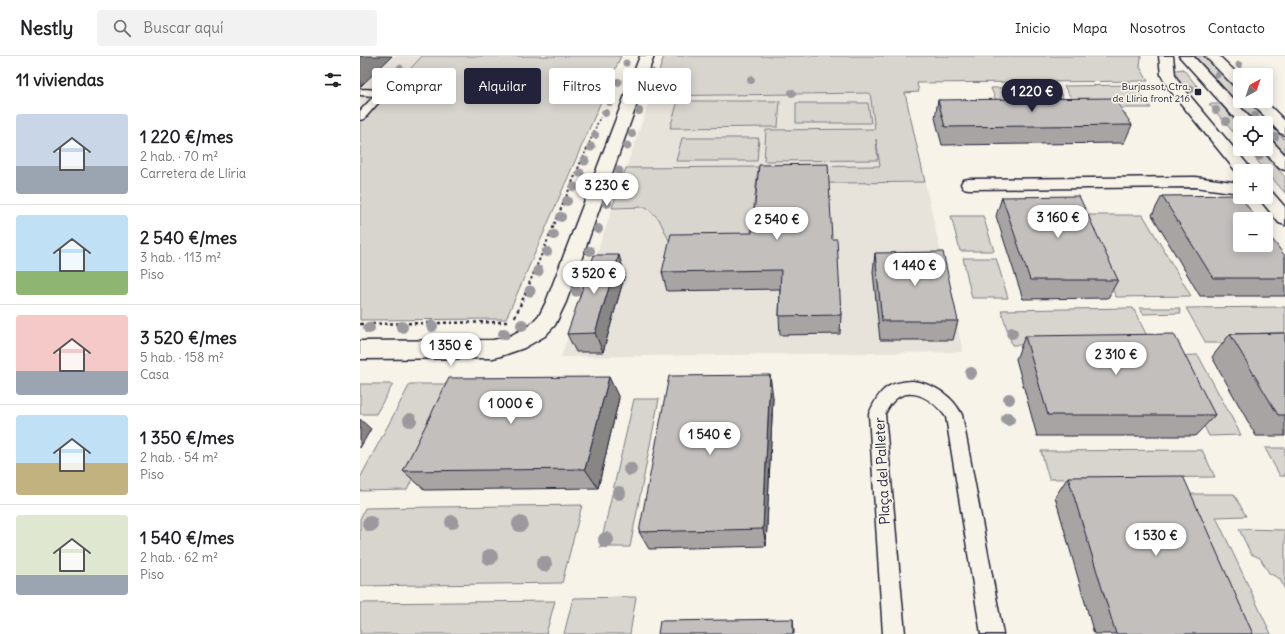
<!DOCTYPE html>
<html lang="es">
<head>
<meta charset="utf-8">
<style>
  :root { --surface:#fff; --page:#f2f2f2; --text:#202124; --muted:#757577; --line:#e0e0e0; --accent:#22223b }
  body { margin:0; font-family:Delius,sans-serif; background:var(--page); color:var(--text); height:100vh; display:flex; flex-direction:column; font-size:15px; white-space:nowrap }
  * { box-sizing:border-box; margin:0 }
  p { font-size:13px; color:var(--muted) }
  .icon { flex:none; width:22px; height:22px; fill:none; stroke:currentColor; stroke-width:2; stroke-linecap:round; stroke-linejoin:round }
  .map { position:relative; flex:1; overflow:hidden }
  .sheet { display:flex; flex-direction:column; background:var(--surface); width:360px }
  .sheet>* { flex:none }
  .hud { position:absolute; left:12px; top:12px; width:380px; height:36px; display:flex; gap:8px }
  .needle { width:26px; rotate:40deg }
  .tools { position:absolute; left:873px; top:12px; display:grid; gap:8px }
  .tools a { display:grid; place-items:center; width:40px; height:40px; border-radius:4px; background:var(--surface); box-shadow:0 2px 10px #0003; font-size:20px }
  .price { position:absolute; translate:-50% -34px; padding:0 9px; border-radius:14px; background:#fff; color:#222; font-size:13px; line-height:26px; filter:drop-shadow(0 1px 2px #0008) }
  .price::after { content:''; position:absolute; left:50%; top:24px; width:12px; height:9px; margin-left:-6px; background:inherit; clip-path:polygon(0 0,100% 0,50% 100%) }
  .price.current { background:var(--accent); color:#fff }
  ul { padding:0; list-style:none }
  li { display:flex; align-items:center; gap:12px; height:100px; padding:0 16px }
  li+li { border-top:1px solid var(--line) }
  li span { display:grid; place-items:center; flex:none; width:112px; height:80px; border-radius:4px; color:#555 }
  li>.icon { margin-inline-start:auto }
  span .icon { width:48px; height:48px; fill:#fffc; stroke-width:1 }
  li b { font-size:17px }
  h2 { display:flex; justify-content:space-between; align-items:center; height:48px; padding:0 16px; font-size:17px }
  .chip { padding:0 14px; border-radius:4px; background:var(--surface); box-shadow:0 2px 10px #0003; font-size:14px; line-height:36px }
  .chip.current { background:var(--accent); color:#fff }
  header { display:flex; align-items:center; gap:24px; box-sizing:border-box; height:56px; padding:0 20px; background:var(--surface); border-bottom:1px solid var(--line) }
  header strong { font-size:19px }
  nav { display:flex; gap:22px; margin-inline-start:auto; font-size:14px }
  .search { width:280px; height:36px; background:var(--page); display:flex; align-items:center; gap:10px; box-sizing:border-box; padding:0 14px; border-radius:4px; color:var(--muted); font-size:15px }
  main { display:flex; flex:1; min-height:0 }
  .map>svg:first-child { display:block }
  .built { fill:#e7e3db }
  .green { fill:#d8d5cf; stroke:#7d7c85 }
  .lines { fill:none; stroke-linecap:round; stroke-linejoin:round }
  .lane-casing { stroke:#22223b; stroke-width:3 }
  .street-casing { stroke:#22223b; stroke-width:3 }
  .secondary-casing { stroke:#22223b; stroke-width:3 }
  .path-far2 { stroke:#22223b; stroke-width:1.5; stroke-dasharray:2 2; stroke-linecap:butt }
  .path-far1 { stroke:#22223b; stroke-width:2; stroke-dasharray:2.5 2.5; stroke-linecap:butt }
  .path { stroke:#22223b; stroke-width:2.5; stroke-dasharray:3 3; stroke-linecap:butt }
  .lane { fill:#f7f3e8; fill-rule:evenodd }
  .street { fill:#f7f3e8; fill-rule:evenodd }
  .secondary { fill:#f7f3e8; fill-rule:evenodd }
  .tree { fill:#9b999d }
  .wall { fill:#a7a4a3; stroke:#22223b }
  .shaded-wall { fill:#888684; stroke:#22223b }
  .building { fill:#c2bfbd; stroke:#22223b }
  .poi-dot { fill:#22223b; stroke:#f7f3e8; stroke-width:1.5 }
  .labels { text-anchor:middle; dominant-baseline:central; stroke-width:3.5; stroke-linejoin:round; paint-order:stroke }
  .far-poi-label { font-size:10px; fill:#22223b; stroke:#f7f3e8; text-anchor:end }
  .near-street-label { font-size:14px; fill:#22223b; stroke:#f7f3e8 }
</style>
</head>
<body>
<header>
<strong>Nestly</strong>
<div class="search"><svg class="icon" aria-label="search" viewBox="0 0 24 24"><circle cx="10" cy="10" r="6"/><path d="M15 15l6 6"/></svg>Buscar aquí</div>
<nav><a>Inicio</a><a>Mapa</a><a>Nosotros</a><a>Contacto</a></nav>
</header>
<main>
<section class="sheet">
<h2>11 viviendas<svg class="icon" aria-label="filters" viewBox="0 0 24 24"><path d="M4 7h16M4 17h16"/><circle cx="9" cy="7" r="2"/><circle cx="15" cy="17" r="2"/></svg></h2>
<ul>
<li><span style="background:linear-gradient(#c9d6e8 65%,#9aa5b1 0)"><svg class="icon" aria-label="home" viewBox="0 0 24 24"><path d="M3 11l9-7 9 7M6 9v11h12V9"/></svg></span><div><b>1 220 €/mes</b><p>2 hab. · 70 m²</p><p>Carretera de Llíria</p></div></li>
<li><span style="background:linear-gradient(#bfe0f5 70%,#8fb573 0)"><svg class="icon" aria-label="home" viewBox="0 0 24 24"><path d="M3 11l9-7 9 7M6 9v11h12V9"/></svg></span><div><b>2 540 €/mes</b><p>3 hab. · 113 m²</p><p>Piso</p></div></li>
<li><span style="background:linear-gradient(#f6c9c9 70%,#9aa5b1 0)"><svg class="icon" aria-label="home" viewBox="0 0 24 24"><path d="M3 11l9-7 9 7M6 9v11h12V9"/></svg></span><div><b>3 520 €/mes</b><p>5 hab. · 158 m²</p><p>Casa</p></div></li>
<li><span style="background:linear-gradient(#bfe0f5 60%,#c2b280 0)"><svg class="icon" aria-label="home" viewBox="0 0 24 24"><path d="M3 11l9-7 9 7M6 9v11h12V9"/></svg></span><div><b>1 350 €/mes</b><p>2 hab. · 54 m²</p><p>Piso</p></div></li>
<li><span style="background:linear-gradient(#dfe7d0 75%,#9aa5b1 0)"><svg class="icon" aria-label="home" viewBox="0 0 24 24"><path d="M3 11l9-7 9 7M6 9v11h12V9"/></svg></span><div><b>1 540 €/mes</b><p>2 hab. · 62 m²</p><p>Piso</p></div></li>
</ul>
</section>
<div class="map">
<svg width="925" height="578" viewBox="0 0 925 578">
  <rect width="100%" height="100%" fill="#f7f3e8"/>
  <filter id="ink" filterUnits="userSpaceOnUse"><feTurbulence type="fractalNoise" baseFrequency=".025" numOctaves="2"/><feDisplacementMap in="SourceGraphic" scale="8" xChannelSelector="R" yChannelSelector="G"/><feConvolveMatrix kernelMatrix="1 2 1 2 8 2 1 2 1" color-interpolation-filters="sRGB"/></filter>
  <g filter="url(#ink)">
    <g class="built">
      <path d="M0,0H62L0,68Z"/>
      <path d="M545,37L603,296L201,301L291,40Z"/>
    </g>
    <g class="green">
      <path d="M62,0H261L146,263L0,264V68Z"/>
      <path d="M304,0H781L780,11L788,25L557,27L559,36L545,37L565,126L401,128L403,111L520,110L516,83L518,104L404,105L406,74L515,73L510,37L291,40Z"/>
      <path d="M835,0H845L880,37V42H873Z"/>
      <path d="M823,13L841,35H825L819,27L814,16L816,14Z"/>
      <path d="M774,29L791,52H717L704,30Z"/>
      <path d="M697,31L708,51L639,52L631,32Z"/>
      <path d="M318,45H420L418,71L310,72Z"/>
      <path d="M436,47H508L511,67H436Z"/>
      <path d="M849,48H860L880,70V84Z"/>
      <path d="M879,48H890L925,84V97L906,77V67H897Z"/>
      <path d="M322,82H399L397,105H316Z"/>
      <path d="M887,93H900L925,121V137Z"/>
      <path d="M398,111L389,196L315,197L299,163L286,151L252,152L266,112Z"/>
      <path d="M718,159H783L831,240L756,241Z"/>
      <path d="M591,160H623L634,195H600Z"/>
      <path d="M603,202H636L648,242H612Z"/>
      <path d="M925,251V287H846L826,252Z"/>
      <path d="M773,252L791,288L652,289L641,254Z"/>
      <path d="M780,252H819L821,257L783,258Z"/>
      <path d="M838,299L881,379L849,380L810,300Z"/>
      <path d="M0,328H33L16,358H0Z"/>
      <path d="M50,328H98L47,434L0,435V422Z"/>
      <path d="M274,343H299L270,491H240Z"/>
      <path d="M905,392H925V420H920Z"/>
      <path d="M842,394L855,421L689,423L681,395Z"/>
      <path d="M818,438H874L886,460L856,461L911,578H879Z"/>
      <path d="M222,449L202,527L0,530V463L5,452Z"/>
      <path d="M879,473L925,474V534L920,523L909,517L900,502L891,498Z"/>
      <path d="M276,541L270,578H204L213,542Z"/>
      <path d="M195,545L186,578H0V547Z"/>
    </g>
    <g class="lines">
      <g class="lane-casing">
        <g id="lane">
          <path d="M0,33C8,34 20,32 26,38L4,63L0,64V55L14,40L0,39Z"/>
          <path d="M553,325C574,328 593,340 602,359L643,578H621L586,361C569,338 540,324 525,358L545,578H523L509,358C519,335 526,326 553,325Z"/>
        </g>
      </g>
      <g class="street-casing">
        <g id="street">
          <path d="M280,0H294L206,246L195,269L185,280L164,292L141,300L133,302L0,303V285L133,284L148,281L170,269L180,258L186,246Z"/>
          <path d="M799,0H813L815,19L820,28L893,115H880L879,119L809,33L801,19Z"/>
          <path d="M835,121L880,127V137L835,131L609,133L603,132L601,128L603,124L609,123Z"/>
          <path d="M906,135L912,136L925,151V169L919,167L898,141H906Z"/>
        </g>
      </g>
      <g class="secondary-casing">
        <g id="secondary">
          <path d="M819,0H833L895,67H880V68Z"/>
          <path d="M845,0H859L880,20V32L875,31Z"/>
          <path d="M890,45H905L925,65V79L920,77Z"/>
          <path d="M906,83L912,85L925,99V114L919,112L902,93H906Z"/>
        </g>
      </g>
      <path class="path-far2" d="M223,102L240,61"/>
      <path class="path-far1" d="M169,228L223,101"/>
      <g class="path">
        <path d="M155,261L170,227"/>
        <path d="M0,268L147,266"/>
      </g>
      <use href="#lane" class="lane"/>
      <use href="#street" class="street"/>
      <use href="#secondary" class="secondary"/>
    </g>
    <g class="tree">
      <circle cx="266" cy="7" r="3.5"/>
      <circle cx="879" cy="9" r="3.5"/>
      <circle cx="40" cy="12" r="3.5"/>
      <circle cx="292" cy="16" r="3.5"/>
      <circle cx="857" cy="19" r="3.5"/>
      <circle cx="28" cy="24" r="4"/>
      <circle cx="391" cy="24" r="4"/>
      <circle cx="258" cy="26" r="4"/>
      <circle cx="831" cy="33" r="4"/>
      <circle cx="287" cy="35" r="4"/>
      <circle cx="432" cy="37" r="4"/>
      <circle cx="250" cy="46" r="4"/>
      <circle cx="856" cy="54" r="4"/>
      <circle cx="279" cy="55" r="4"/>
      <circle cx="245" cy="57" r="4"/>
      <circle cx="895" cy="60" r="4"/>
      <circle cx="866" cy="65" r="4"/>
      <circle cx="272" cy="78" r="4"/>
      <circle cx="235" cy="79" r="4"/>
      <circle cx="915" cy="81" r="4"/>
      <circle cx="267" cy="90" r="4.5"/>
      <circle cx="231" cy="91" r="4.5"/>
      <circle cx="899" cy="100" r="4.5"/>
      <circle cx="225" cy="105" r="4.5"/>
      <circle cx="259" cy="115" r="4.5"/>
      <circle cx="220" cy="117" r="4.5"/>
      <circle cx="253" cy="130" r="4.5"/>
      <circle cx="214" cy="131" r="4.5"/>
      <circle cx="207" cy="145" r="5"/>
      <circle cx="247" cy="147" r="5"/>
      <circle cx="201" cy="161" r="5"/>
      <circle cx="238" cy="173" r="5"/>
      <circle cx="194" cy="179" r="5"/>
      <circle cx="230" cy="195" r="5"/>
      <circle cx="187" cy="196" r="5"/>
      <circle cx="224" cy="213" r="5.5"/>
      <circle cx="178" cy="215" r="5.5"/>
      <circle cx="170" cy="235" r="5.5"/>
      <circle cx="216" cy="235" r="5.5"/>
      <circle cx="162" cy="269" r="6"/>
      <circle cx="72" cy="270" r="6"/>
      <circle cx="42" cy="271" r="6"/>
      <circle cx="9" cy="272" r="6"/>
      <circle cx="652" cy="277" r="6"/>
      <circle cx="144" cy="278" r="6"/>
      <circle cx="611" cy="317" r="6"/>
      <circle cx="649" cy="343" r="6"/>
      <circle cx="648" cy="363" r="7"/>
      <circle cx="50" cy="364" r="7"/>
      <circle cx="270" cy="413" r="7"/>
      <circle cx="259" cy="437" r="7"/>
      <circle cx="92" cy="466" r="7"/>
      <circle cx="10" cy="468" r="8"/>
      <circle cx="160" cy="468" r="8"/>
      <circle cx="246" cy="484" r="8"/>
      <circle cx="130" cy="501" r="8"/>
      <circle cx="184" cy="508" r="8"/>
    </g>
    <g class="wall">
      <path d="M578,44L772,69L764,87L582,89L575,62Z"/>
      <path d="M802,140L925,200V240H840L792,159Z"/>
      <path d="M642,141L758,224L748,242L663,243L636,160Z"/>
      <path d="M472,183L481,259L480,278L420,279L419,260L420,233L307,235L302,216Z"/>
      <path d="M515,197L598,265L593,284H520L513,216Z"/>
      <path d="M265,218L243,296H216L207,278Z"/>
      <path d="M925,277V380H896L852,301L870,278Z"/>
      <path d="M665,280L855,359L835,380H677L656,303Z"/>
      <path d="M413,341L406,490L289,493L279,476Z"/>
      <path d="M259,342L238,432L65,434L43,415Z"/>
      <path d="M708,421L893,578H734L695,441Z"/>
    </g>
    <g class="shaded-wall">
      <path d="M0,0H32L0,31Z"/>
      <path d="M259,199L265,218L243,296L235,277Z"/>
      <path d="M410,319L413,341L406,490L403,473Z"/>
      <path d="M249,321L259,342L238,432L225,413Z"/>
      <path d="M0,363L11,373L0,392Z"/>
      <path d="M433,563L434,575V578H433Z"/>
    </g>
    <g class="building">
      <path d="M754,42L772,69L585,71L578,44Z"/>
      <path d="M468,108L472,183H477L481,259L419,260L421,214L302,216L311,178L392,177L399,109Z"/>
      <path d="M879,139L897,163H880V189H906V175L925,200V222H853L802,140Z"/>
      <path d="M719,140L758,224H670L642,141Z"/>
      <path d="M583,196L598,265H522L515,197Z"/>
      <path d="M234,199H259L235,277L207,278Z"/>
      <path d="M925,277V359H918L870,278Z"/>
      <path d="M814,278L855,359H688L665,280Z"/>
      <path d="M410,319L403,473L279,476L309,320Z"/>
      <path d="M249,321L225,413L43,415L89,322Z"/>
      <path d="M823,420L893,578H756L708,421Z"/>
      <path d="M433,563V578H298L300,565Z"/>
    </g>
  </g>
  <rect class="poi-dot" x="834" y="32" width="8" height="8" rx="2"/>
  <g class="labels">
    <g class="far-poi-label">
      <text x="830" y="30">Burjassot, Ctra.<tspan x="830" dy="12">de Llíria front 216</tspan></text>
    </g>
    <g class="near-street-label">
      <text transform="translate(522 415) rotate(-93)">Plaça del Palleter</text>
    </g>
  </g>
</svg>
<div class="tools">
<a><svg class="needle" viewBox="-14 -14 28 28"><path d="M0-13l5 13h-10z" fill="#e53935"/><path d="M0 13l5-13h-10z" fill="#757577"/></svg></a>
<a><svg class="icon" aria-label="locate" viewBox="0 0 24 24"><circle cx="12" cy="12" r="6"/><path d="M12 2v4M12 18v4M2 12h4M18 12h4"/></svg></a>
<a>+</a>
<a>−</a>
</div>
<b class="price current" style="left:672px;top:57px">1 220 €</b>
<b class="price" style="left:247px;top:151px">3 230 €</b>
<b class="price" style="left:698px;top:183px">3 160 €</b>
<b class="price" style="left:417px;top:185px">2 540 €</b>
<b class="price" style="left:555px;top:231px">1 440 €</b>
<b class="price" style="left:234px;top:239px">3 520 €</b>
<b class="price" style="left:91px;top:311px">1 350 €</b>
<b class="price" style="left:756px;top:320px">2 310 €</b>
<b class="price" style="left:151px;top:369px">1 000 €</b>
<b class="price" style="left:350px;top:400px">1 540 €</b>
<b class="price" style="left:796px;top:501px">1 530 €</b>
<div class="hud">
<a class="chip">Comprar</a>
<a class="chip current">Alquilar</a>
<a class="chip">Filtros</a>
<a class="chip">Nuevo</a>
</div>
</div>
</main>
</body>
</html>
